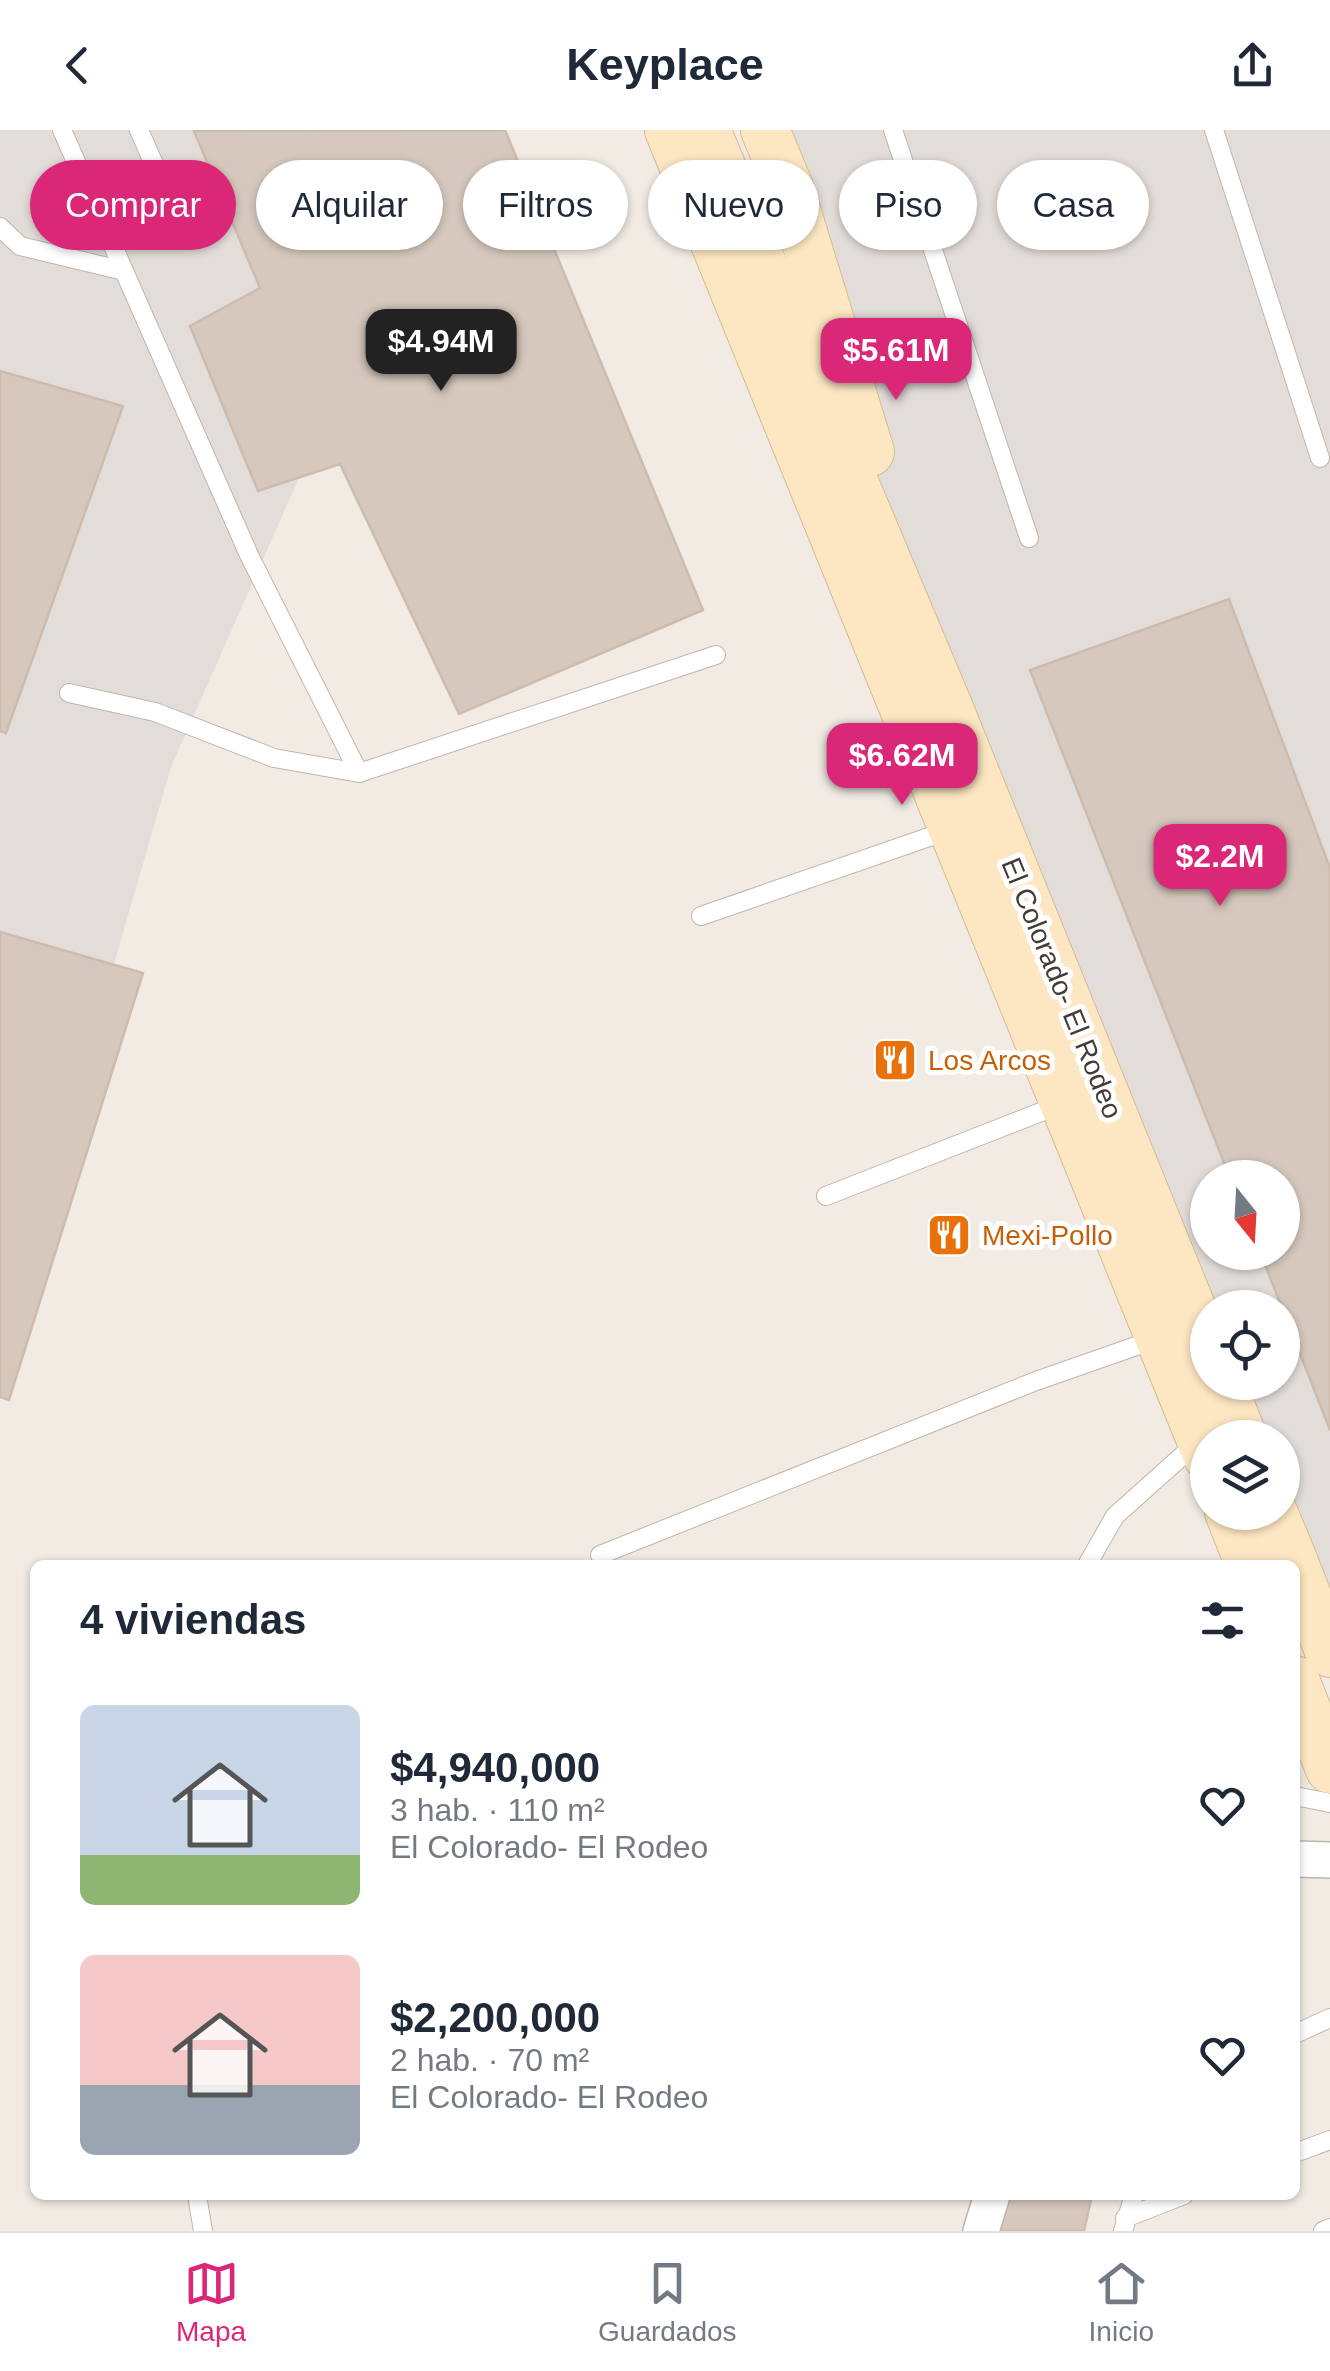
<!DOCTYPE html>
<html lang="es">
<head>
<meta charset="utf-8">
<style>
  :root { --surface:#fff; --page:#f2f2f3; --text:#1f2937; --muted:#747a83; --line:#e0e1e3; --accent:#db2777 }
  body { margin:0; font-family:Helvetica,sans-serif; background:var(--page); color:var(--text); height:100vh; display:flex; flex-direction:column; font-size:38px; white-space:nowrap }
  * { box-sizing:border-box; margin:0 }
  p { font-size:32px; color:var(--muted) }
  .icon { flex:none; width:55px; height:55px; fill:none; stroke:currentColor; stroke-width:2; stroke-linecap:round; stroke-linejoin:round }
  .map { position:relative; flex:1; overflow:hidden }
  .panel { position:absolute; left:30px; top:1430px; width:1270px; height:640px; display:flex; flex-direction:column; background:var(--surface); border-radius:15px; box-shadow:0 2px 8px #0004 }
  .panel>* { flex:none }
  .hud { position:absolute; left:30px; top:30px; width:1270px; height:90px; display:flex; gap:20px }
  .needle { width:65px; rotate:162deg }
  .tools { position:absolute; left:1190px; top:1030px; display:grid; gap:20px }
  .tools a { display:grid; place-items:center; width:110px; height:110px; border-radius:50%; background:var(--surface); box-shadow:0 2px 8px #0004; font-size:50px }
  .price { position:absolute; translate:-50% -85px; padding:0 22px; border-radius:20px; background:var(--accent); color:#fff; font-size:32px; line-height:65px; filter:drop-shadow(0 2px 5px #0008) }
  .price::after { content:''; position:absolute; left:50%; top:60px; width:30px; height:22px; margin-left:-15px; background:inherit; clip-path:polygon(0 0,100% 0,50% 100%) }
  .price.current { background:#222; color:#fff }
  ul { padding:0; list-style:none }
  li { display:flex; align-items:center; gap:30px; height:250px; padding:0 50px }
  li span { display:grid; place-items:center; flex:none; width:280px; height:200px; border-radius:15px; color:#555 }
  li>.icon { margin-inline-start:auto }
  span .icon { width:120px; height:120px; fill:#fffc; stroke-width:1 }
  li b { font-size:42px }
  h2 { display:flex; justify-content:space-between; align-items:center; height:120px; padding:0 50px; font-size:42px }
  .tag { padding:0 35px; border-radius:45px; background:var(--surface); box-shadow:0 2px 8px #0004; font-size:35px; line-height:90px }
  .tag.current { background:var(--accent); color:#fff }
  header { display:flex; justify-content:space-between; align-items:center; height:130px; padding:0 50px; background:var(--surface); font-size:45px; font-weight:800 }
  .dock { display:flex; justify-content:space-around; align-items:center; height:140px; border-top:2px solid var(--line); background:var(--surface); font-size:28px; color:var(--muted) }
  .dock a { display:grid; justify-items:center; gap:5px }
  .dock .current { color:var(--accent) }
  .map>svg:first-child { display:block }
  .industrial { fill:#e3ddd9; fill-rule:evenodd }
  .building { fill:#d6c8bc; stroke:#cdbcad; stroke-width:2.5 }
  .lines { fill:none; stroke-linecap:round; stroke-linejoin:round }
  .lane-casing { stroke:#c0b5a9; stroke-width:20 }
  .street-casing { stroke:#c0b5a9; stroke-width:38 }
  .secondary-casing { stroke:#d4bb96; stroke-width:50 }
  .lane { stroke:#fff; stroke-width:18 }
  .street { stroke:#fff; stroke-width:35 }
  .secondary { stroke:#fde7c2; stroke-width:48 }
  .labels { text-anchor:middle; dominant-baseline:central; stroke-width:10; stroke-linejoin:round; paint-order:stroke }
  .street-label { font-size:28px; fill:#433b34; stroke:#fff }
  .food-label { font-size:28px; fill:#c56008; stroke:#fff; text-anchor:start }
</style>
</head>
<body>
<header><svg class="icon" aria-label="back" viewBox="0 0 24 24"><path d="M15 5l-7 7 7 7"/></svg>Keyplace<svg class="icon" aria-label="share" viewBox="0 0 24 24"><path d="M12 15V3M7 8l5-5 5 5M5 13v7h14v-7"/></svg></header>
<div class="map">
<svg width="1330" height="2101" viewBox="0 0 1330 2101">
  <rect width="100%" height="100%" fill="#f1ebe4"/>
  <g class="industrial">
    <path d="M0,0H453L171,637L0,1227Z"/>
    <path d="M773,0H1330V1539L1282,1382V1308L1238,1307L1216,1253L1282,1252V1178H1208L947,574ZM1208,1048H1282V1122H1208Z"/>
  </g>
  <g class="building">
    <path d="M505,0L703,480L459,584L340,334L258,361L190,196L260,158L194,1Z"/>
    <path d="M0,241L123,276L6,603L0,601Z"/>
    <path d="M1229,469L1330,738V1300L1260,1122H1282V1048H1230L1030,540Z"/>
    <path d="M0,802L143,843L9,1270L0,1267Z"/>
    <path d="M1005,2065H1092L1084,2101H994Z"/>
  </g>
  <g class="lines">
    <g class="lane-casing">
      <g id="lane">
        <path d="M62,0L249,425L359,643"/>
        <path d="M139,0L165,59"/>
        <path d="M893,0L1029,408"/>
        <path d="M1214,0L1320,328"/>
        <path d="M0,97L20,116L120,140"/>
        <path d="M69,563L155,582L274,628L359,643L716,525"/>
        <path d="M701,786L952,699"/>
        <path d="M826,1066L1064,973"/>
        <path d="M600,1425L1036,1251L1159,1208"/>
        <path d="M1087,1435L1115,1386L1200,1310"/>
        <path d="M1295,1666L1330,1673"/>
        <path d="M1295,1904L1330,1888"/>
        <path d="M1295,2023L1330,2010"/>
        <path d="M197,2065L203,2101"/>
        <path d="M1125,2088L1184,2065"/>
        <path d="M1123,2101L1134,2065"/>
        <path d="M1323,2101L1330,2098"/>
      </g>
    </g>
    <g class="street-casing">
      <g id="street">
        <path d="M1295,1729L1330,1730"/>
        <path d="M981,2101L992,2065"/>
      </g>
    </g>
    <g class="secondary-casing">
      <g id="secondary">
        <path d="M669,0L1208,1327"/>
        <path d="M706,0L947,574L1208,1219"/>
        <path d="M765,0L790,60L870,322"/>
        <path d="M1221,1252L1243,1308"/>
        <path d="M1229,1382L1250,1435"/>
        <path d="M1273,1382L1295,1435"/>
        <path d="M1295,1436L1330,1523"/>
        <path d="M1295,1550L1330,1639"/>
      </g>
    </g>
    <use href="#lane" class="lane"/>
    <use href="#street" class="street"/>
    <use href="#secondary" class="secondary"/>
  </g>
  <defs>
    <g id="restaurant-square" transform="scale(2.25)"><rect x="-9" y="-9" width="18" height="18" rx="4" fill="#e8710a" stroke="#fff"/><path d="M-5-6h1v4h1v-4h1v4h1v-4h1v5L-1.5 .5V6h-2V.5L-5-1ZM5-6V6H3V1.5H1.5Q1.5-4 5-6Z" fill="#fff"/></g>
  </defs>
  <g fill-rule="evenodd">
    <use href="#restaurant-square" x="895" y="930"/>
    <use href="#restaurant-square" x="949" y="1105"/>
  </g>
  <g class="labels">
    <g class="street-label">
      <text transform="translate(1062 858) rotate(68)">El Colorado- El Rodeo</text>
    </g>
    <g class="food-label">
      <text x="928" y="930">Los Arcos</text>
      <text x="982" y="1105">Mexi-Pollo</text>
    </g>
  </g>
</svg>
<div class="tools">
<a><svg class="needle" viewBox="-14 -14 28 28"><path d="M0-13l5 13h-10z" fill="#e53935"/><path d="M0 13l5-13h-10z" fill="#747a83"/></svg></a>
<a><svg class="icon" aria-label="locate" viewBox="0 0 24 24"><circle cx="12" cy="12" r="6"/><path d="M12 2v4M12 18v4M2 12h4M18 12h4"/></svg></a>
<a><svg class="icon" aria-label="layers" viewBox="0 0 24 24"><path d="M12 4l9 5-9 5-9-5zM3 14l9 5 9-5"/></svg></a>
</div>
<b class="price current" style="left:441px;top:264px">$4.94M</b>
<b class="price" style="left:896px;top:273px">$5.61M</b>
<b class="price" style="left:902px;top:678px">$6.62M</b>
<b class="price" style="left:1220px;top:779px">$2.2M</b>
<div class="hud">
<a class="tag current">Comprar</a>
<a class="tag">Alquilar</a>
<a class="tag">Filtros</a>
<a class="tag">Nuevo</a>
<a class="tag">Piso</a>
<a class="tag">Casa</a>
</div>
<section class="panel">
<h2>4 viviendas<svg class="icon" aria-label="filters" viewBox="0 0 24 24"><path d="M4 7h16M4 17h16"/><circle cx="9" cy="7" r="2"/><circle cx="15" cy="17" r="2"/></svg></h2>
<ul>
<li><span style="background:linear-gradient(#c9d6e8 75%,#8fb573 0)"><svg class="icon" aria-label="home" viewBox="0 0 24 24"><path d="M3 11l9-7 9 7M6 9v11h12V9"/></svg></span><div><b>$4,940,000</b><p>3 hab. · 110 m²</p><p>El Colorado- El Rodeo</p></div><svg class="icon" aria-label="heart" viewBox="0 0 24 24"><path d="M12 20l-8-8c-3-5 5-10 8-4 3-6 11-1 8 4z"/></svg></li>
<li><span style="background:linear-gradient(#f6c9c9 65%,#9aa5b1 0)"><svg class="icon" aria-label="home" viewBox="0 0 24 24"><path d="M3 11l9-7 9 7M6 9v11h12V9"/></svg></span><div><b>$2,200,000</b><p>2 hab. · 70 m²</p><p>El Colorado- El Rodeo</p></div><svg class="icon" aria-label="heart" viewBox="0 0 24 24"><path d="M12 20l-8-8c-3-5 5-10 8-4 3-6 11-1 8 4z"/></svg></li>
</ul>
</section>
</div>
<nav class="dock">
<a class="current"><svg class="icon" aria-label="map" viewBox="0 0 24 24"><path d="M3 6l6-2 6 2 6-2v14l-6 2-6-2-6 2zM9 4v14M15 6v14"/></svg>Mapa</a>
<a><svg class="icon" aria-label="saved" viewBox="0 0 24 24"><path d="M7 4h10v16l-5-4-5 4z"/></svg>Guardados</a>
<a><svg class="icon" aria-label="home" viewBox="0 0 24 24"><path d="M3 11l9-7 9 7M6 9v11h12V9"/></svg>Inicio</a>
</nav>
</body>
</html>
